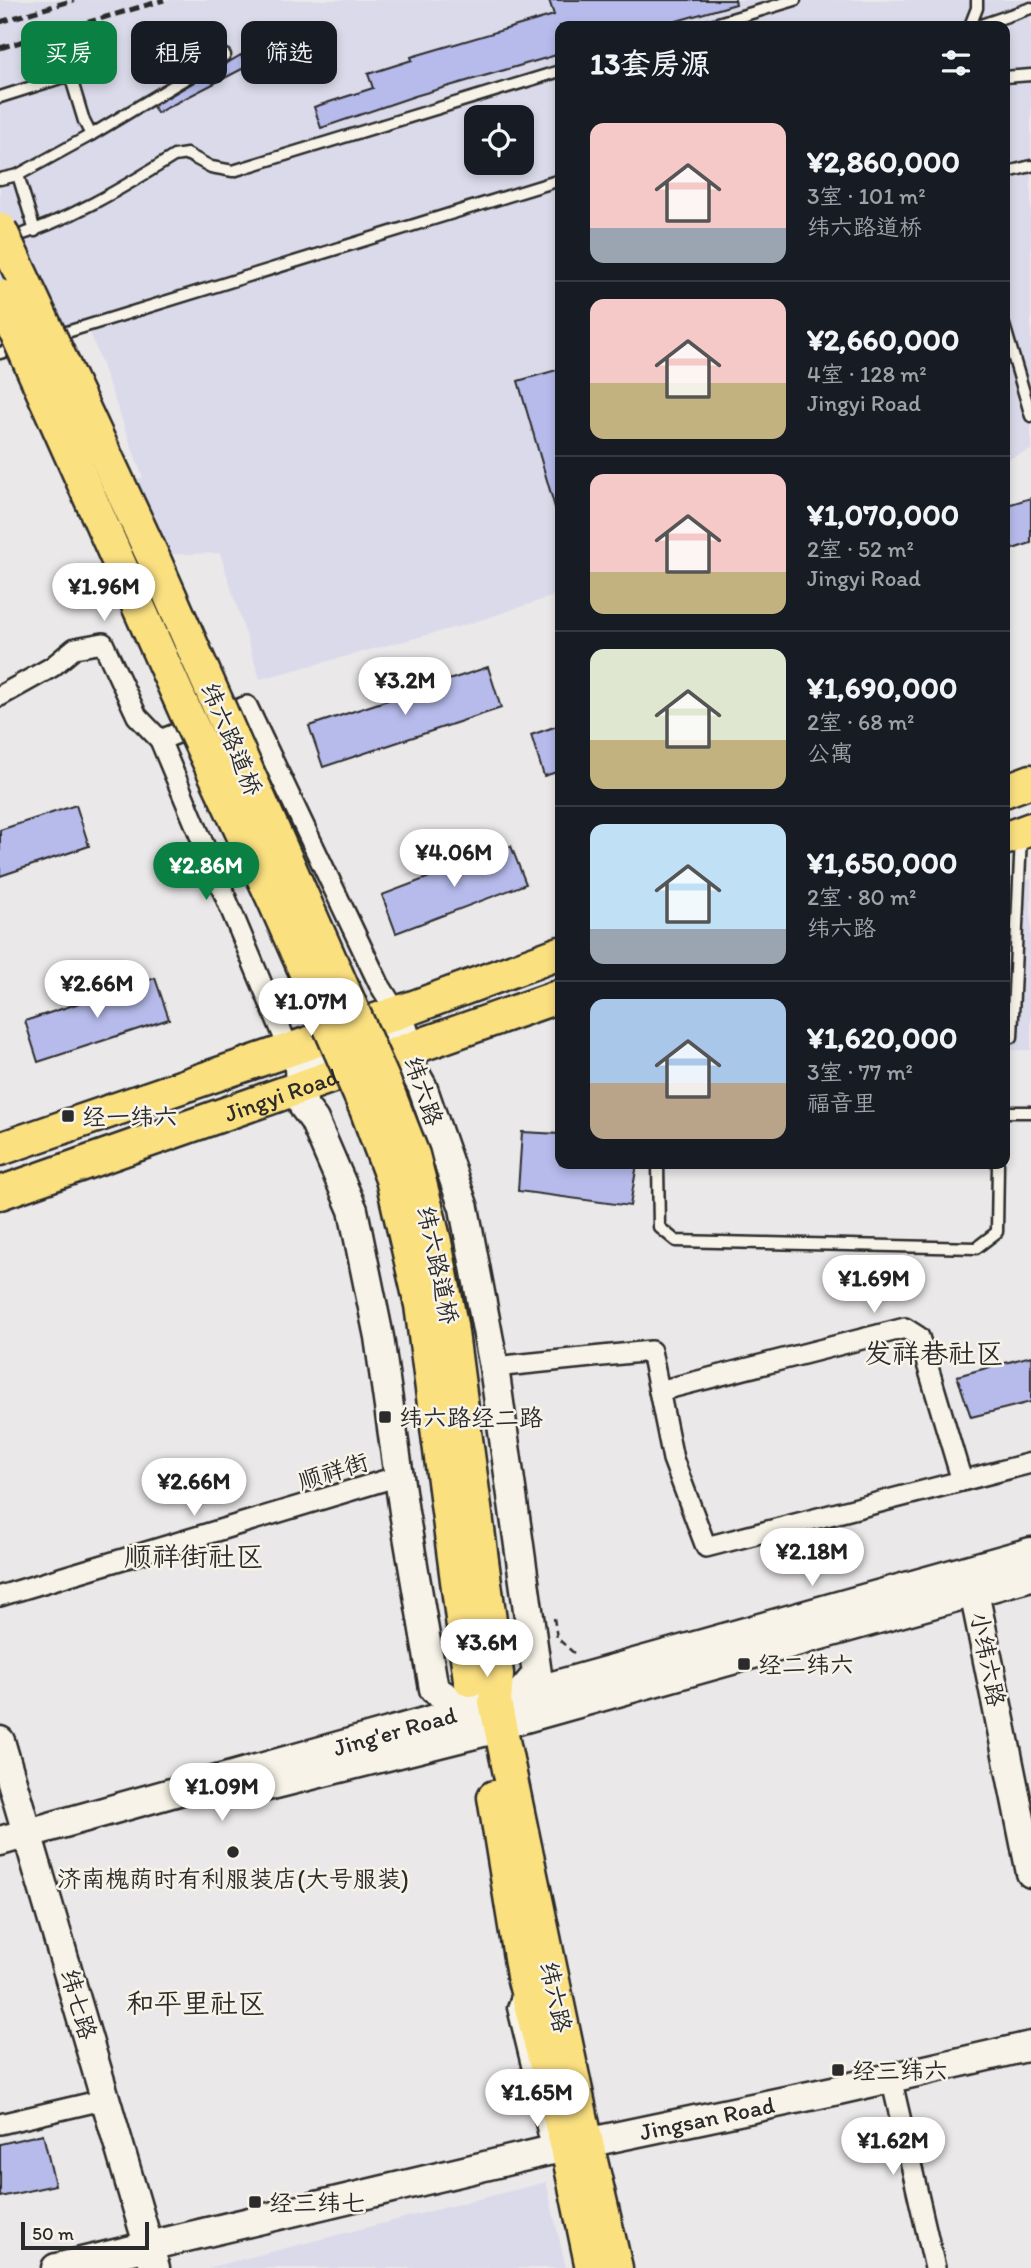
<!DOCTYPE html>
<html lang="zh">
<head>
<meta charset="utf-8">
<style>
  :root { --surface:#171b24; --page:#20242c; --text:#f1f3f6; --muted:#9ea1a6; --line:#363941; --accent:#0b8043 }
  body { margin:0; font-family:Itim,"LXGW WenKai TC",sans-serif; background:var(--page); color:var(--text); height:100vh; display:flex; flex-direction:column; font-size:26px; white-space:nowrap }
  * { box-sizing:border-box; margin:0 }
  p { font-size:23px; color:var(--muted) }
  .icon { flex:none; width:38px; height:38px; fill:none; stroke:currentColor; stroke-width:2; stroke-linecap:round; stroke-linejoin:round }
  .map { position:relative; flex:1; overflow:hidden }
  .side { position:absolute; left:555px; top:21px; width:455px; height:1148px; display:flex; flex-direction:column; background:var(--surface); border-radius:14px; box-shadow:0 4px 10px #0003 }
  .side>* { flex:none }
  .top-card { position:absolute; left:21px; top:21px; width:429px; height:63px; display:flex; gap:14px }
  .buttons { position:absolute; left:464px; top:105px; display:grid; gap:14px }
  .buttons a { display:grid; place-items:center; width:70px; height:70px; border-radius:14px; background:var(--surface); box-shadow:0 4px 10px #0003; font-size:35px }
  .scale { position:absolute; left:21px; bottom:18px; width:128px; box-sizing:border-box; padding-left:7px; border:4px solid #2b2b2b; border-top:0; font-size:19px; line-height:24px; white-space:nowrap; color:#2b2b2b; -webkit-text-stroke:5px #f7f3e8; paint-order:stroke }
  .price { position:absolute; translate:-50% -60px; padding:0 16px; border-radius:24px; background:#fff; color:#222; font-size:23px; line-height:46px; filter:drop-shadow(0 2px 4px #0008) }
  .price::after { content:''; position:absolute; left:50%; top:42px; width:21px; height:16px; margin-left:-10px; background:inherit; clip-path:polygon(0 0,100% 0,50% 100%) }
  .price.current { background:var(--accent); color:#fff }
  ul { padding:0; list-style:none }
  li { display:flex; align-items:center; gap:21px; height:175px; padding:0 35px }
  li+li { border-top:2px solid var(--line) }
  li span { display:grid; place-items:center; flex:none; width:196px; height:140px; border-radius:14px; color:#555 }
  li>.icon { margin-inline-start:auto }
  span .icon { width:84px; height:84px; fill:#fffc; stroke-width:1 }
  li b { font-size:30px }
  h2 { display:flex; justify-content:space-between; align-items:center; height:84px; padding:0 35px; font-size:30px }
  .pill { padding:0 24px; border-radius:14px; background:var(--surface); box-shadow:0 4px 10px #0003; font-size:24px; line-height:63px }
  .pill.current { background:var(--accent); color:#fff }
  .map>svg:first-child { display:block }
  .built { fill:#dadaea; fill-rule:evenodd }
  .building { fill:#b6bbec; stroke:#2b2b2b; stroke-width:2 }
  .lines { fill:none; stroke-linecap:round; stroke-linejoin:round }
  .lane-casing { stroke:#2b2b2b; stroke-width:15 }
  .street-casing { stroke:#2b2b2b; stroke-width:24 }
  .secondary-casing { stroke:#2b2b2b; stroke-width:33 }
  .primary-casing { stroke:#2b2b2b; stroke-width:37 }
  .path { stroke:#2b2b2b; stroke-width:2.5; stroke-dasharray:7 5; stroke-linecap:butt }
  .lane { stroke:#f7f3e8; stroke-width:10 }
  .street { stroke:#f7f3e8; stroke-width:19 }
  .secondary { stroke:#f7f3e8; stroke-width:28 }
  .primary { stroke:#fbe080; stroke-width:32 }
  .rail { stroke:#2b2b2b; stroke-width:5; stroke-dasharray:10 5; stroke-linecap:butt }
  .primary-bridge-casing { stroke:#2b2b2b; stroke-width:37; stroke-linecap:butt }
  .primary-bridge { stroke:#fbe080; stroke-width:32 }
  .poi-dot { fill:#2b2b2b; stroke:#f7f3e8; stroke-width:2.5 }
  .labels { text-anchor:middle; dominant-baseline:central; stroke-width:5; stroke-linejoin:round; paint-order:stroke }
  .street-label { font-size:24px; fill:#2b2b2b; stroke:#f7f3e8 }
  .poi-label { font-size:24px; fill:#2b2b2b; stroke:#f7f3e8; text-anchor:start }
  .quarter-label { font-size:28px; fill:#2b2b2b; stroke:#f7f3e8 }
</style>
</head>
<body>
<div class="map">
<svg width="1031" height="2268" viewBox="0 0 1031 2268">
  <rect width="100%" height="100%" fill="#eae8e9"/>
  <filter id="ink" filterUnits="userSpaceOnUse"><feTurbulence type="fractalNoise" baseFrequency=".0143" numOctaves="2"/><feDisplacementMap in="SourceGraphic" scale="14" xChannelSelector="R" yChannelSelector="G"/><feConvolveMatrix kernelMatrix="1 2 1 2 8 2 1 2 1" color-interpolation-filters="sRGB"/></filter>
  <g filter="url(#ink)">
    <g class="built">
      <path d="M0,0H1031V450L1005,460L1004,26H560V594L468,624L260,679L220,553L119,556L117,478H143L86,321L0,347ZM476,117H522V163H476Z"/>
      <path d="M1031,879V1050H1005V888Z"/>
      <path d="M546,2182L566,2268H208Z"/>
    </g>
    <g class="building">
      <path d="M549,0H735L736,4L659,26H560V54L415,96L321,128L314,107L373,88L368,74L412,60L411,57L554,15Z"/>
      <path d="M241,55L246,67L157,113L153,106Z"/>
      <path d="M560,369V510L556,511L518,381Z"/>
      <path d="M1031,498V543L1004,552V506Z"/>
      <path d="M488,667L501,708L323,767L309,726Z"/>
      <path d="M560,725V771L544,776L531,735Z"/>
      <path d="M76,805L89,846L0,876V830Z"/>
      <path d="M511,846L526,884L396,933L382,895Z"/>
      <path d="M155,978L169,1019L38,1062L25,1021Z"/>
      <path d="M522,1132L560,1134V1164H637L630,1206L518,1191Z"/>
      <path d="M1031,1356V1402L971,1417L957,1376Z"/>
      <path d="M43,2134L55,2185L0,2197V2144Z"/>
    </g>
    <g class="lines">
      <g class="lane-casing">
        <g id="lane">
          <path d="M708,26L795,0"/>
          <path d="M970,26L977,8V0"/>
          <path d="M978,26L1031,8"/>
          <path d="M1004,77L1031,75"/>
          <path d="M0,97L70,75L84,121L91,135"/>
          <path d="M1004,173L1031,166"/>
          <path d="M0,179L18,175"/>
          <path d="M35,231L18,175L91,135L225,55"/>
          <path d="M8,239C68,221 121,189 174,156L187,154L211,167L233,171L560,71"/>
          <path d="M1004,325L1031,416"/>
          <path d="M54,336L560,180"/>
          <path d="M0,353L20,347"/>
          <path d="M1012,1037L1021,837"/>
          <path d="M1004,1112H1031"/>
          <path d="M658,1164L659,1227L676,1241L976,1248L997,1232L998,1164"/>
          <path d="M518,1993L513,2008L547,2148"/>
        </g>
      </g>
      <g class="street-casing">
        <g id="street">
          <path d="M0,696L52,667L75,648L103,643L137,716L160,740L289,1049"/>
          <path d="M160,740L247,706L379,984L397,1013"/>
          <path d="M494,1367L651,1351L673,1459L706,1547L1031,1463"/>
          <path d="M659,1391L905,1328L919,1337L962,1481"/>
          <path d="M0,1596L399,1476"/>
          <path d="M891,2078L935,2268"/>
          <path d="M0,2124L107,2099"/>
        </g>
      </g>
      <g class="secondary-casing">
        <g id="secondary">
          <path d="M397,1013L393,1036L299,1068L300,1087L304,1107L314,1120L353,1210L379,1337L404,1512L434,1689L466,1710L472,1719"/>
          <path d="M403,1029L410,1050L413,1070L422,1086L464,1208L494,1367L537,1674L516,1699"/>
          <path d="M970,1572L1031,1873"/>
          <path d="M0,1741L155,2268"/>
          <path d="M264,1787L483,1732L500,1725L1031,1576"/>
          <path id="s1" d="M0,1841L1031,1552"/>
          <path id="s2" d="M56,2268L548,2151L838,2090L1031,2046"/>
        </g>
      </g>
      <g class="primary-casing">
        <g id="primary">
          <path d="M1004,791L1031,781"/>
          <path d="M1004,839L1031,829"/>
          <path d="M0,1149L411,1008L560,953"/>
          <path id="s3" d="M0,1193L560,996"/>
          <path d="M497,1674L495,1702L587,2144L616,2268"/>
          <path d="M494,1797L523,1976L567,2148L592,2268"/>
        </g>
      </g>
      <path class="path" d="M554,1618L557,1638L576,1655"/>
      <use href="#lane" class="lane"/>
      <use href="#street" class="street"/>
      <use href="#secondary" class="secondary"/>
      <use href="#primary" class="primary"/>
      <g class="rail">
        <path d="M0,22L74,0"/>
        <path d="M0,48L164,0"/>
      </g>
      <g class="primary-bridge-casing">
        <g id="primary-bridge">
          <path d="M0,229L153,557L385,1084L413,1155L435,1242L451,1325L497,1674"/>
          <path d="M0,296L186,713L275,903L366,1109L392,1179L421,1305L470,1680"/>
        </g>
      </g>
      <use href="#primary-bridge" class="primary-bridge"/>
    </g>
  </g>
  <g class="poi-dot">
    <rect x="61" y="1109" width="14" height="14" rx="3.5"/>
    <rect x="378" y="1410" width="14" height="14" rx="3.5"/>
    <rect x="737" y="1657" width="14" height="14" rx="3.5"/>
    <circle cx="233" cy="1852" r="7"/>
    <rect x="831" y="2063" width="14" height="14" rx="3.5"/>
    <rect x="248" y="2195" width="14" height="14" rx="3.5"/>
  </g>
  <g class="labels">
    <g class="street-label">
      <text transform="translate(232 739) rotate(67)">纬六路道桥</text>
      <text transform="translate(424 1091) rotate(71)">纬六路</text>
      <text stroke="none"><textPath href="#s3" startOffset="298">Jingyi Road</textPath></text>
      <text transform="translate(438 1265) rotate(78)">纬六路道桥</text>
      <text transform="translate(333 1471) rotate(-17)">顺祥街</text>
      <text transform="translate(988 1659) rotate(79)">小纬六路</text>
      <text stroke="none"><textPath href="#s1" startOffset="410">Jing'er Road</textPath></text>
      <text transform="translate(556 1997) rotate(78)">纬六路</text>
      <text transform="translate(79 2004) rotate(74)">纬七路</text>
      <text stroke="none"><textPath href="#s2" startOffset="668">Jingsan Road</textPath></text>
    </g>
    <g class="poi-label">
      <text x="82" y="1116">经一纬六</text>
      <text x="399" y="1417">纬六路经二路</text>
      <text x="758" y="1664">经二纬六</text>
      <text x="233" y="1878" text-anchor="middle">济南槐荫时有利服装店(大号服装)</text>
      <text x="852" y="2070">经三纬六</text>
      <text x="269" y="2202">经三纬七</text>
    </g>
    <g class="quarter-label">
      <text x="934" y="1353">发祥巷社区</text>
      <text x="194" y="1556">顺祥街社区</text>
      <text x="196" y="2003">和平里社区</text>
    </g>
  </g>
</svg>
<div class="buttons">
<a><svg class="icon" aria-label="locate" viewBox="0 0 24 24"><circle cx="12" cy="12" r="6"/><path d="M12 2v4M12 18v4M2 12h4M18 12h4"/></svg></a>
</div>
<div class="scale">50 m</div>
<b class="price" style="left:104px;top:623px">¥1.96M</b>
<b class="price" style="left:405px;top:717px">¥3.2M</b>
<b class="price" style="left:454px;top:889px">¥4.06M</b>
<b class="price current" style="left:206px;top:902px">¥2.86M</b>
<b class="price" style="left:97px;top:1020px">¥2.66M</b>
<b class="price" style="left:311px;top:1038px">¥1.07M</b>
<b class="price" style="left:874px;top:1315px">¥1.69M</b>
<b class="price" style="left:194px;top:1518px">¥2.66M</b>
<b class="price" style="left:812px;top:1588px">¥2.18M</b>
<b class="price" style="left:487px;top:1679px">¥3.6M</b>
<b class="price" style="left:222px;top:1823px">¥1.09M</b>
<b class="price" style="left:537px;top:2129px">¥1.65M</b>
<b class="price" style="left:893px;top:2177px">¥1.62M</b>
<div class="top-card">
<a class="pill current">买房</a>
<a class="pill">租房</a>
<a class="pill">筛选</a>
</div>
<section class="side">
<h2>13套房源<svg class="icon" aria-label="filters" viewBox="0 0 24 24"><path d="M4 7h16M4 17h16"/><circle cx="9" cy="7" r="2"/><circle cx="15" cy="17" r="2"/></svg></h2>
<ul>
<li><span style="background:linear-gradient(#f6c9c9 75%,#9aa5b1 0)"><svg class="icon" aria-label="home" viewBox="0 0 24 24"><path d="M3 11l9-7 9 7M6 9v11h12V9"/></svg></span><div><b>¥2,860,000</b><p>3室 · 101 m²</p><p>纬六路道桥</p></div></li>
<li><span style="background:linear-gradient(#f6c9c9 60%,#c2b280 0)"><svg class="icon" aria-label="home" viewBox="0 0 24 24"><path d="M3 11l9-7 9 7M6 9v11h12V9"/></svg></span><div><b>¥2,660,000</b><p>4室 · 128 m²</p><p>Jingyi Road</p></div></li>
<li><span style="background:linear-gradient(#f6c9c9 70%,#c2b280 0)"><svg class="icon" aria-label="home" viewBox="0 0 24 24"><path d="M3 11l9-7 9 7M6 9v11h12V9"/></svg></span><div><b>¥1,070,000</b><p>2室 · 52 m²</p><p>Jingyi Road</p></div></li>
<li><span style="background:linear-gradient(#dfe7d0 65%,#c2b280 0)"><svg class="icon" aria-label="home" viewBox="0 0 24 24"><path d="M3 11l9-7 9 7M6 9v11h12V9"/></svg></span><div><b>¥1,690,000</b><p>2室 · 68 m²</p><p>公寓</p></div></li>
<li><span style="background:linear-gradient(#bfe0f5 75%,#9aa5b1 0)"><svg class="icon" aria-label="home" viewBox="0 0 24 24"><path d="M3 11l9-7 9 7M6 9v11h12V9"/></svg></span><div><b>¥1,650,000</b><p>2室 · 80 m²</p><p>纬六路</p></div></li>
<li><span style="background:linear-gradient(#a9c7e8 60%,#b9a48a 0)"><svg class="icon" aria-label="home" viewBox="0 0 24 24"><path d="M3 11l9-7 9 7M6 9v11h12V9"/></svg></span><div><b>¥1,620,000</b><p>3室 · 77 m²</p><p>福音里</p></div></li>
</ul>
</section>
</div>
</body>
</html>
